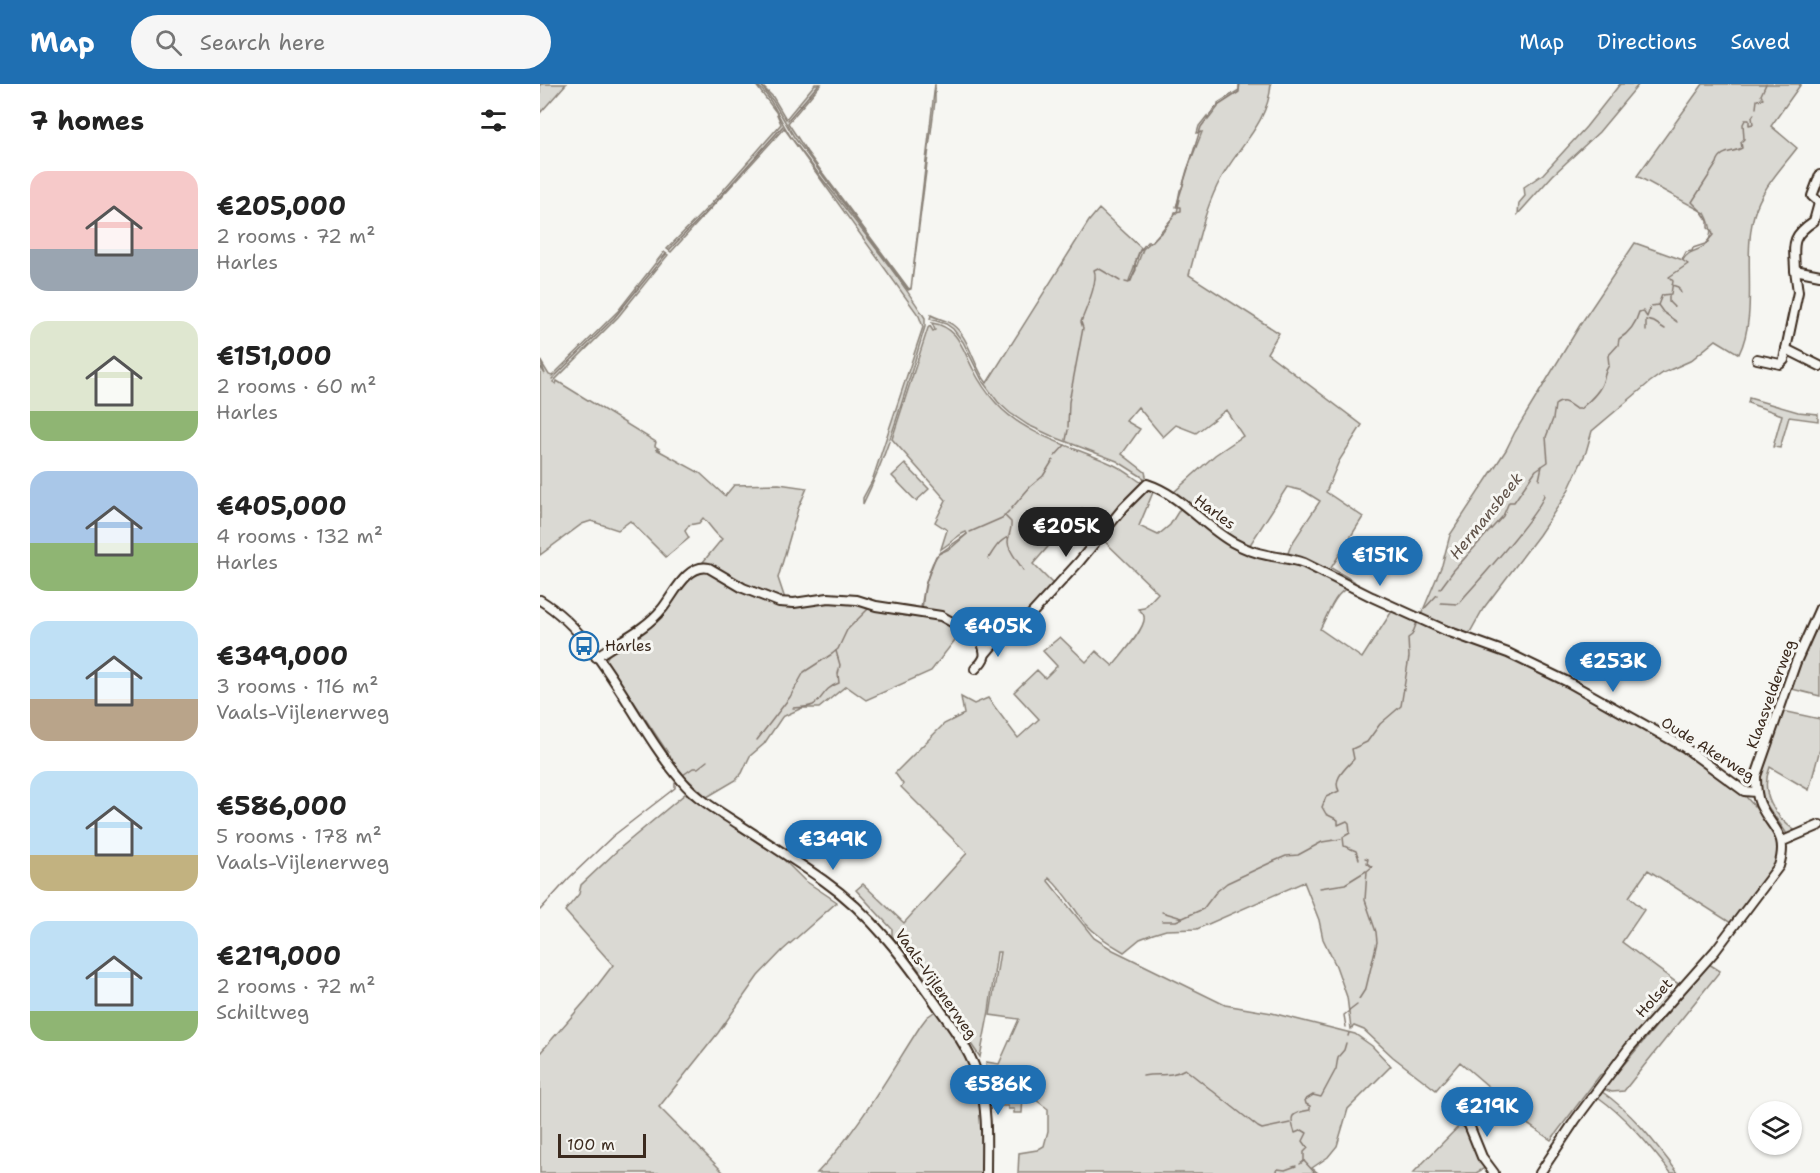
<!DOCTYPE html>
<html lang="en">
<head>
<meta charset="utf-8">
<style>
  :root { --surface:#fff; --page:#f6f6f6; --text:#222; --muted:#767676; --accent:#1f6fb2 }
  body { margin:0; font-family:"Shantell Sans",sans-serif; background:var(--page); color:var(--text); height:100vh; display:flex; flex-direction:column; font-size:22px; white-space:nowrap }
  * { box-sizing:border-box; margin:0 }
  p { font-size:20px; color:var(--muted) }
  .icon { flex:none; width:33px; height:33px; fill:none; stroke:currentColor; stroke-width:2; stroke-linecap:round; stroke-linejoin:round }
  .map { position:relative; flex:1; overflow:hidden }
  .sheet { display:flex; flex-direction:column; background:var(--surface); width:540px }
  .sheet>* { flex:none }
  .controls { position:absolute; left:1208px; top:1017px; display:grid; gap:12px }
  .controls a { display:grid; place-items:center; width:54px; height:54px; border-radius:50%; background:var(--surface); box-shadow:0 2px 4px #0004; font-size:30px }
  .scale { position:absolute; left:18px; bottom:15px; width:88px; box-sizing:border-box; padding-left:6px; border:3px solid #3b2a1e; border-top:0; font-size:16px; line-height:21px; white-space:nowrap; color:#3b2a1e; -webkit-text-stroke:4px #f6f6f2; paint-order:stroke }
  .price { position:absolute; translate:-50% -51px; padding:0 14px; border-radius:21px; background:var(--accent); color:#fff; font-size:20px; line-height:39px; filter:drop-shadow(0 2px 3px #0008) }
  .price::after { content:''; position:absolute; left:50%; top:36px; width:18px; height:14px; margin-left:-9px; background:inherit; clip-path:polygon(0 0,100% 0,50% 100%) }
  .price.active { background:#222; color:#fff }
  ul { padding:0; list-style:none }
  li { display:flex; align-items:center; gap:18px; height:150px; padding:0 30px }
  li span { display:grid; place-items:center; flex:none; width:168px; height:120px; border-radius:18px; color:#555 }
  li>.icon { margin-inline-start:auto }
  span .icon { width:72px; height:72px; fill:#fffc; stroke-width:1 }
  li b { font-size:26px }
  h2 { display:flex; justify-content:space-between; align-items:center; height:72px; padding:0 30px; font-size:26px }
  header { display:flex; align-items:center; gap:36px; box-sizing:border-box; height:84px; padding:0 30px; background:var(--accent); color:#fff }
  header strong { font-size:28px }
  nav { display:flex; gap:33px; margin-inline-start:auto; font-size:21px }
  .search { width:420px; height:54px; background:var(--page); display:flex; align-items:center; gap:15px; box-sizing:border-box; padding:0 21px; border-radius:33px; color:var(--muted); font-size:22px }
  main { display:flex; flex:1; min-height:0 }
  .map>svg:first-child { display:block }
  .green { fill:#dad9d3; stroke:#8a8278; stroke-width:1.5 }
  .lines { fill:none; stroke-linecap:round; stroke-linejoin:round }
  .stream { stroke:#857a71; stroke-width:1.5 }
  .minor-casing { stroke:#3b2a1e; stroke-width:12 }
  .minor { stroke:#f6f6f2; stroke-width:8 }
  .labels { text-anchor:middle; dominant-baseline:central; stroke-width:6; stroke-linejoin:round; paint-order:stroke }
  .street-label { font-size:15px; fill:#3b2a1e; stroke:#f6f6f2 }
  .poi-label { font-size:15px; fill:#3b2a1e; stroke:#f6f6f2; text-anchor:start }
  .water-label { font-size:16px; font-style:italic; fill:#605248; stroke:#f6f6f2 }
</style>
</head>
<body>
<header>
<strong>Map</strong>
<div class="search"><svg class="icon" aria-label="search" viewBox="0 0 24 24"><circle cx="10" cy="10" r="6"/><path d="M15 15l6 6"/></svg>Search here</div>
<nav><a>Map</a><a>Directions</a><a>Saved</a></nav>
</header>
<main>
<section class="sheet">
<h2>7 homes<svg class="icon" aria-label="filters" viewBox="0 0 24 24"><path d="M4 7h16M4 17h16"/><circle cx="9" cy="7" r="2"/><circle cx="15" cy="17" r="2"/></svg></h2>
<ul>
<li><span style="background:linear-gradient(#f6c9c9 65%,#9aa5b1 0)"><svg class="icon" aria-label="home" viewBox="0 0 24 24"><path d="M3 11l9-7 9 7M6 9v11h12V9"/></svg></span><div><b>€205,000</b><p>2 rooms · 72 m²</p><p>Harles</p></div></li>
<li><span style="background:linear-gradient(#dfe7d0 75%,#8fb573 0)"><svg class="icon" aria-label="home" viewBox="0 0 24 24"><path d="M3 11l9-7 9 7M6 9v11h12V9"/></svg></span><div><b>€151,000</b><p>2 rooms · 60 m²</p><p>Harles</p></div></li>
<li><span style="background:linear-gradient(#a9c7e8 60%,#8fb573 0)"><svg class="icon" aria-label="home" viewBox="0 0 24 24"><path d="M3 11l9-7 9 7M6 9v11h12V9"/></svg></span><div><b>€405,000</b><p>4 rooms · 132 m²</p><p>Harles</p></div></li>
<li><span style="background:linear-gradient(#bfe0f5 65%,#b9a48a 0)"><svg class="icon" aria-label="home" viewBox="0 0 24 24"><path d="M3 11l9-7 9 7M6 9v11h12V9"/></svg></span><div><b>€349,000</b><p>3 rooms · 116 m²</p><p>Vaals-Vijlenerweg</p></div></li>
<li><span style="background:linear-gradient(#bfe0f5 70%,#c2b280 0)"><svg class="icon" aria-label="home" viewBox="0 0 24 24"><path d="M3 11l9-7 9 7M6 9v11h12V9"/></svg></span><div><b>€586,000</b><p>5 rooms · 178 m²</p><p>Vaals-Vijlenerweg</p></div></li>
<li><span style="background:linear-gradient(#bfe0f5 75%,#8fb573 0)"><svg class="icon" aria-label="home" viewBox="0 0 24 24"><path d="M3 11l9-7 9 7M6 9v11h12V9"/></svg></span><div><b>€219,000</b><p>2 rooms · 72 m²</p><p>Schiltweg</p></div></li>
</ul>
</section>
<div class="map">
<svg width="1280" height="1089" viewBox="0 0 1280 1089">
  <rect width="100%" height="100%" fill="#f6f6f2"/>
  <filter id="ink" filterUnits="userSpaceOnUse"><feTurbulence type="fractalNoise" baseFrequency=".0167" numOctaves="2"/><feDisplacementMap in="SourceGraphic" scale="12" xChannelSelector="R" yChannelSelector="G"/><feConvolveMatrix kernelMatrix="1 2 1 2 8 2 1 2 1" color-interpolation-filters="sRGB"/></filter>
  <g filter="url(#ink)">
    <g class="green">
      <path d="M0,0H26L0,29Z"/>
      <path d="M215,0C232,11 239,36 251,53C295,114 345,171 385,234V243C367,301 350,366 323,420V414L332,397L383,243L379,232L244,44L131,168L127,165L171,120L241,40L236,28Z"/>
      <path d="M220,0L233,13L246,35L275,0H281L248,39L267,68L369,205L371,204L395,0V17L371,205L368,206L254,53L233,17Z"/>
      <path d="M700,0H731C728,42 694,66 677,102C664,129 657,162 649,191L739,249L727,269L822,341L799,377L786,408L823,433L791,484L814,497L818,502C797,500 789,529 780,545L822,574L854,524L978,574L1107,645L1170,684L1200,706L1229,739L1240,760L1242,777L1194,841L1108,786L1089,813L1104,826L1082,858L1141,902L1072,985L1060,991L1011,1056L946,1012L949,1003L920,978L896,1006L853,973L824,946L814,942L811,945L807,913L796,882L783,855L779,836L764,798L657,845L626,846L613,850L600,855L584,868C570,860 556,851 545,839C533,824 524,807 509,794L508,797L554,854L573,866L685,921L732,929L815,950L832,962L851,982L808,1025L797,1062L788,1073L772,1084L778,1089H478L479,1069L497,1066L504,1062L508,1047V1025L492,1013L483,1011L482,1029H474V1025H468V1022H450L447,1006L453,1005L448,1004L446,978L459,980L479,935L450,931L460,868H457L449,927L440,973L389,899L352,852V845L316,806L323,800L364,839L427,769L361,703L363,700L355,689L404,640L424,630L421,613L434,620L448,614L478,654L499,635L474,608L497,586L505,594L517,582L503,567L520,553L546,578L556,567L573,582C580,573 607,543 604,533C604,529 600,527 598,525L604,524L618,509L558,451L565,443L542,424L493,480L514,501L480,540L468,546L438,551L382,526C383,509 388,481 400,468V469L411,464L427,450L426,448C417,451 410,460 401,465L407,446L395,438L406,416L352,355L388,244L390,242L393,247L395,246L392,239C418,243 422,264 433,285C439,297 447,309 456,319C485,352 536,363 574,381C589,388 599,399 614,406L599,442L618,451L630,441L641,423L705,465L752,475L748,469L751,461L780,417L764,407L747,403L708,464L633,409L675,371L703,352L686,326L656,349L636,341L623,353L598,323L586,337L600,345L582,370L605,388L607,396L577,377L514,353L488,341L470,329L458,318L443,298L423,258L413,245L406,240L390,235L391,231C398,235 407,236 413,241C430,254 433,282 447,299L549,137L559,125L601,164C597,171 596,176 594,184C593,188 590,192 589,197H591L603,165L623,147L637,128L640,115L637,122L640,106L642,104L647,86L662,48L657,49L659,42L667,32L668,36L678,23V19L699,6Z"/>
      <path d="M1080,0H1099L1059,48L1013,91L978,130L979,119L985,112L984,103L1003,90L1046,43Z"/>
      <path d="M1163,0H1261L1231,42L1257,64C1241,85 1221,105 1214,131C1202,173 1219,229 1199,270L1176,256L1150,277L1123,289L1110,298L1052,347L1046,368L1027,409L999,451L943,525L929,550L881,531L902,481L910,451L966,366L975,348L1040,241L1095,159L1143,176C1147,169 1152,168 1159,165C1175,158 1172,142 1165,129L1097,92Z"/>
      <path d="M124,168L128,171L78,233L13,298L16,300L17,297L116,358L115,362L121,366L116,365L160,389L185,412L194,401L239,400L267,404L258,425L238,494L245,515L289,511L244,516L226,512L164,481L163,478L182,455C174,449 170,441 163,434L159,439L149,441L145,447L149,454L126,473L90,437L78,446L51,437L42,440L0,471V282L5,290L0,276L9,291L12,292L78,227Z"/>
      <path d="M1209,314L1258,328L1278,330V337L1249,333L1240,364L1233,363L1242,331L1208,319Z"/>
      <path d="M365,380L389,405L376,417L352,392Z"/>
      <path d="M165,486L228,517H309L403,535L422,547L391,587L326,616L306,602L279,624H262L242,633L224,660L210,672L202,689L196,696L167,713L142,690L66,576C73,558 100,552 113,539C131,522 141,495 165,486Z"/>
      <path d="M1275,542L1280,545V612L1252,605L1268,555Z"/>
      <path d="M1243,627L1280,635V665L1269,706L1230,683C1219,710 1235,733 1257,748L1248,752C1237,733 1221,720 1219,697Z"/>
      <path d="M145,710L244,776L264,796L297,818L243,866L218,892L178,949L119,1023L184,1089H0V969L47,915L73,881L25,827L39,810L41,801L79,765Z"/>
      <path d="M1169,880L1180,887L1095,993L1084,1007L1072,1008L1063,1005Z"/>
      <path d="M397,926L425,966L440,1001L447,1089H277C319,1045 348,992 381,941L387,933Z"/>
      <path d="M1061,1007C1093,1029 1115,1059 1138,1089H1131C1108,1060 1087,1034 1058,1013Z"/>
      <path d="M923,1038L945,1084L936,1089H873Z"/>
    </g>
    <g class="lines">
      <g class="stream">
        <path d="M1216,24L1217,16L1223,15L1221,11L1226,0"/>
        <path d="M248,36L279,0"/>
        <path d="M129,166L171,123L243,42"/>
        <path d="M585,198L589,199L596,186L595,180L600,167L607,158H612L634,132L635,128L641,127V123H636L637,120L661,43L676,23L699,8V0"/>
        <path d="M1132,201L1138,203L1141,209"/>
        <path d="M1129,212V218L1134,223"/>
        <path d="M1118,221L1123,228L1137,238"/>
        <path d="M1106,236L1114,238L1125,245"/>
        <path d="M1106,236V247"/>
        <path d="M12,295L74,234L126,170"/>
        <path d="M528,343L529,318L543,244L541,238C546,225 559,196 554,186L558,184L580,197"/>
        <path d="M526,356L528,346"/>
        <path d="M515,372L525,361"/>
        <path d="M999,396L1002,382"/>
        <path d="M471,425L490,403L503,392L513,376"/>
        <path d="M464,431L471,438C472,446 468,451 468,458C468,467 479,478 483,486"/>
        <path d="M430,448L462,434L469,427"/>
        <path d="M448,475C454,466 459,456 469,453"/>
        <path d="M900,505L914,486L963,432L969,418H974L996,386L1008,378L1006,353L1013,335L1015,321C1025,314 1028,320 1036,325H1040C1048,318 1058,310 1062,300C1065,293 1064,288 1069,281L1068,272L1078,261L1079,255C1089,249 1096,239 1099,228L1103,227L1107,233L1111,222L1118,221L1122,211L1131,210L1133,197L1129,193L1148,180L1142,176L1146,168L1152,167L1153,164L1165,160L1173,151L1172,147L1168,144V137L1162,128L1152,118L1177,79C1180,66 1193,69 1202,64L1201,58L1204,55L1203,40L1205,36H1209V41L1213,40L1212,33L1214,30"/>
        <path d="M901,519L918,520C932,504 1004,425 1004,410"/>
        <path d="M381,524L385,501L396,472L427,450"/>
        <path d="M885,524L897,511"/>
        <path d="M253,624C259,623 267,624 273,621C284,615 282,605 299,599L298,590L300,581L296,567"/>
        <path d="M217,656L250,613L264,588L292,570L298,565L307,546L328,525L363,530"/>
        <path d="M143,691L153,684H158L167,677"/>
        <path d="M819,775L816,767L804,762L803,753L810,749L809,739L807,737L798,741V736L786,730L782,723L786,713L799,707C792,695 806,684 814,675L812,665L827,658L840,640L861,622L869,573L868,554L872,551L877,538"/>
        <path d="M780,804L805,800L826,787"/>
        <path d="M0,826L29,794L73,752L135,704V699"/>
        <path d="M622,828L642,834"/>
        <path d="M622,837H636L663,825L676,808L687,799L732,778L746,772L758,771L782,758L801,755"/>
        <path d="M819,915L826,904L837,858L836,848L825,816L827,787L832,783L827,779L828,775L825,774"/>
        <path d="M806,943L804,931L817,921"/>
        <path d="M808,952L809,949"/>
        <path d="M603,992C618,989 630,994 645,985L718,1043L722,1045L750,1039"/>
        <path d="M764,1077L775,1089"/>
        <path d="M760,1080L764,1077V1068L768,1064L763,1057L767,1049L762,1046L755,1049C749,1032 750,1029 770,1026V1022L766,1020L765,1016L773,1011L781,1013L796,985L798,973L804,966L806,959"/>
        <path d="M736,1089L738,1085L745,1086L756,1082"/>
      </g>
      <g class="minor-casing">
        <g id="minor">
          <path d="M1280,91L1272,112L1280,119"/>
          <path d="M1255,186C1254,160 1250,153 1274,137L1279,119"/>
          <path d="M1246,265L1258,208L1255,186L1280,191"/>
          <path d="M1217,275L1240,280L1244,276L1246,265L1280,282"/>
          <path d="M0,516C63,555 94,642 142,697C158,716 180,728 200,741C228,759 256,777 283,796C333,831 367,878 401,927C417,949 433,972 440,999C448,1028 446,1059 446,1089"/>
          <path d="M446,569L462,550"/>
          <path d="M56,573C77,558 105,546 122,525C133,512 147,479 169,484L203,504L239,518L254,519L288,514L317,516L336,522L401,532L437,552H452L472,546L484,538L539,478L584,423L607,400C641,411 662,441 692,458C703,464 715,469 727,471C740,474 751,474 764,479L832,513L907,547L968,569L1028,598L1144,663L1204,707L1216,708"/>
          <path d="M435,585C449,572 445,569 440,553"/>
          <path d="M1243,757L1280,741"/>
          <path d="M925,1037L929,1041L942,1073L954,1089"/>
          <path d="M1000,1089L1036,1035L1089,964L1175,867L1239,782C1249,749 1232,746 1220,720C1216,711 1216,702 1216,692L1256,578L1280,524"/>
        </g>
      </g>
      <use href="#minor" class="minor"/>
    </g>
  </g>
  <defs>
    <g id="bus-ring" transform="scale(1.5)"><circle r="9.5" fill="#f6f6f2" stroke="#1f6fb2" stroke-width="1.5"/><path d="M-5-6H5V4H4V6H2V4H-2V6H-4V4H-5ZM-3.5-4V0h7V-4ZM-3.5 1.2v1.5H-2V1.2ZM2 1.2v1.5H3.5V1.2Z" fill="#1f6fb2"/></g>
  </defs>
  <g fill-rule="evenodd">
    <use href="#bus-ring" x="44" y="562"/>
  </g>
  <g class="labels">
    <g class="street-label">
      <text transform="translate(675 428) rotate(37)">Harles</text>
      <text transform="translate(1231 610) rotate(-70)">Klaasvelderweg</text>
      <text transform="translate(1168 665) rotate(32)">Oude Akerweg</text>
      <text transform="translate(396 900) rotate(55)">Vaals-Vijlenerweg</text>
      <text transform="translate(1114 914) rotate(-48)">Holset</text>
    </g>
    <g class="poi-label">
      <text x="65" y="562">Harles</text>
    </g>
    <g class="water-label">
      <text transform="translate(946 432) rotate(-51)">Hermansbeek</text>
    </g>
  </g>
</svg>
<div class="controls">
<a><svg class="icon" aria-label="layers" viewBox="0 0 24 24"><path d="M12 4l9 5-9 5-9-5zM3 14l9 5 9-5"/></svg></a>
</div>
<div class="scale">100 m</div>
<b class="price active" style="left:526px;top:474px">€205K</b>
<b class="price" style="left:840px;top:503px">€151K</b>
<b class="price" style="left:458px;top:574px">€405K</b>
<b class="price" style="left:1073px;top:609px">€253K</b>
<b class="price" style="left:293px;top:787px">€349K</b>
<b class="price" style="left:458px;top:1032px">€586K</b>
<b class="price" style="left:947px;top:1054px">€219K</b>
</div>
</main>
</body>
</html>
